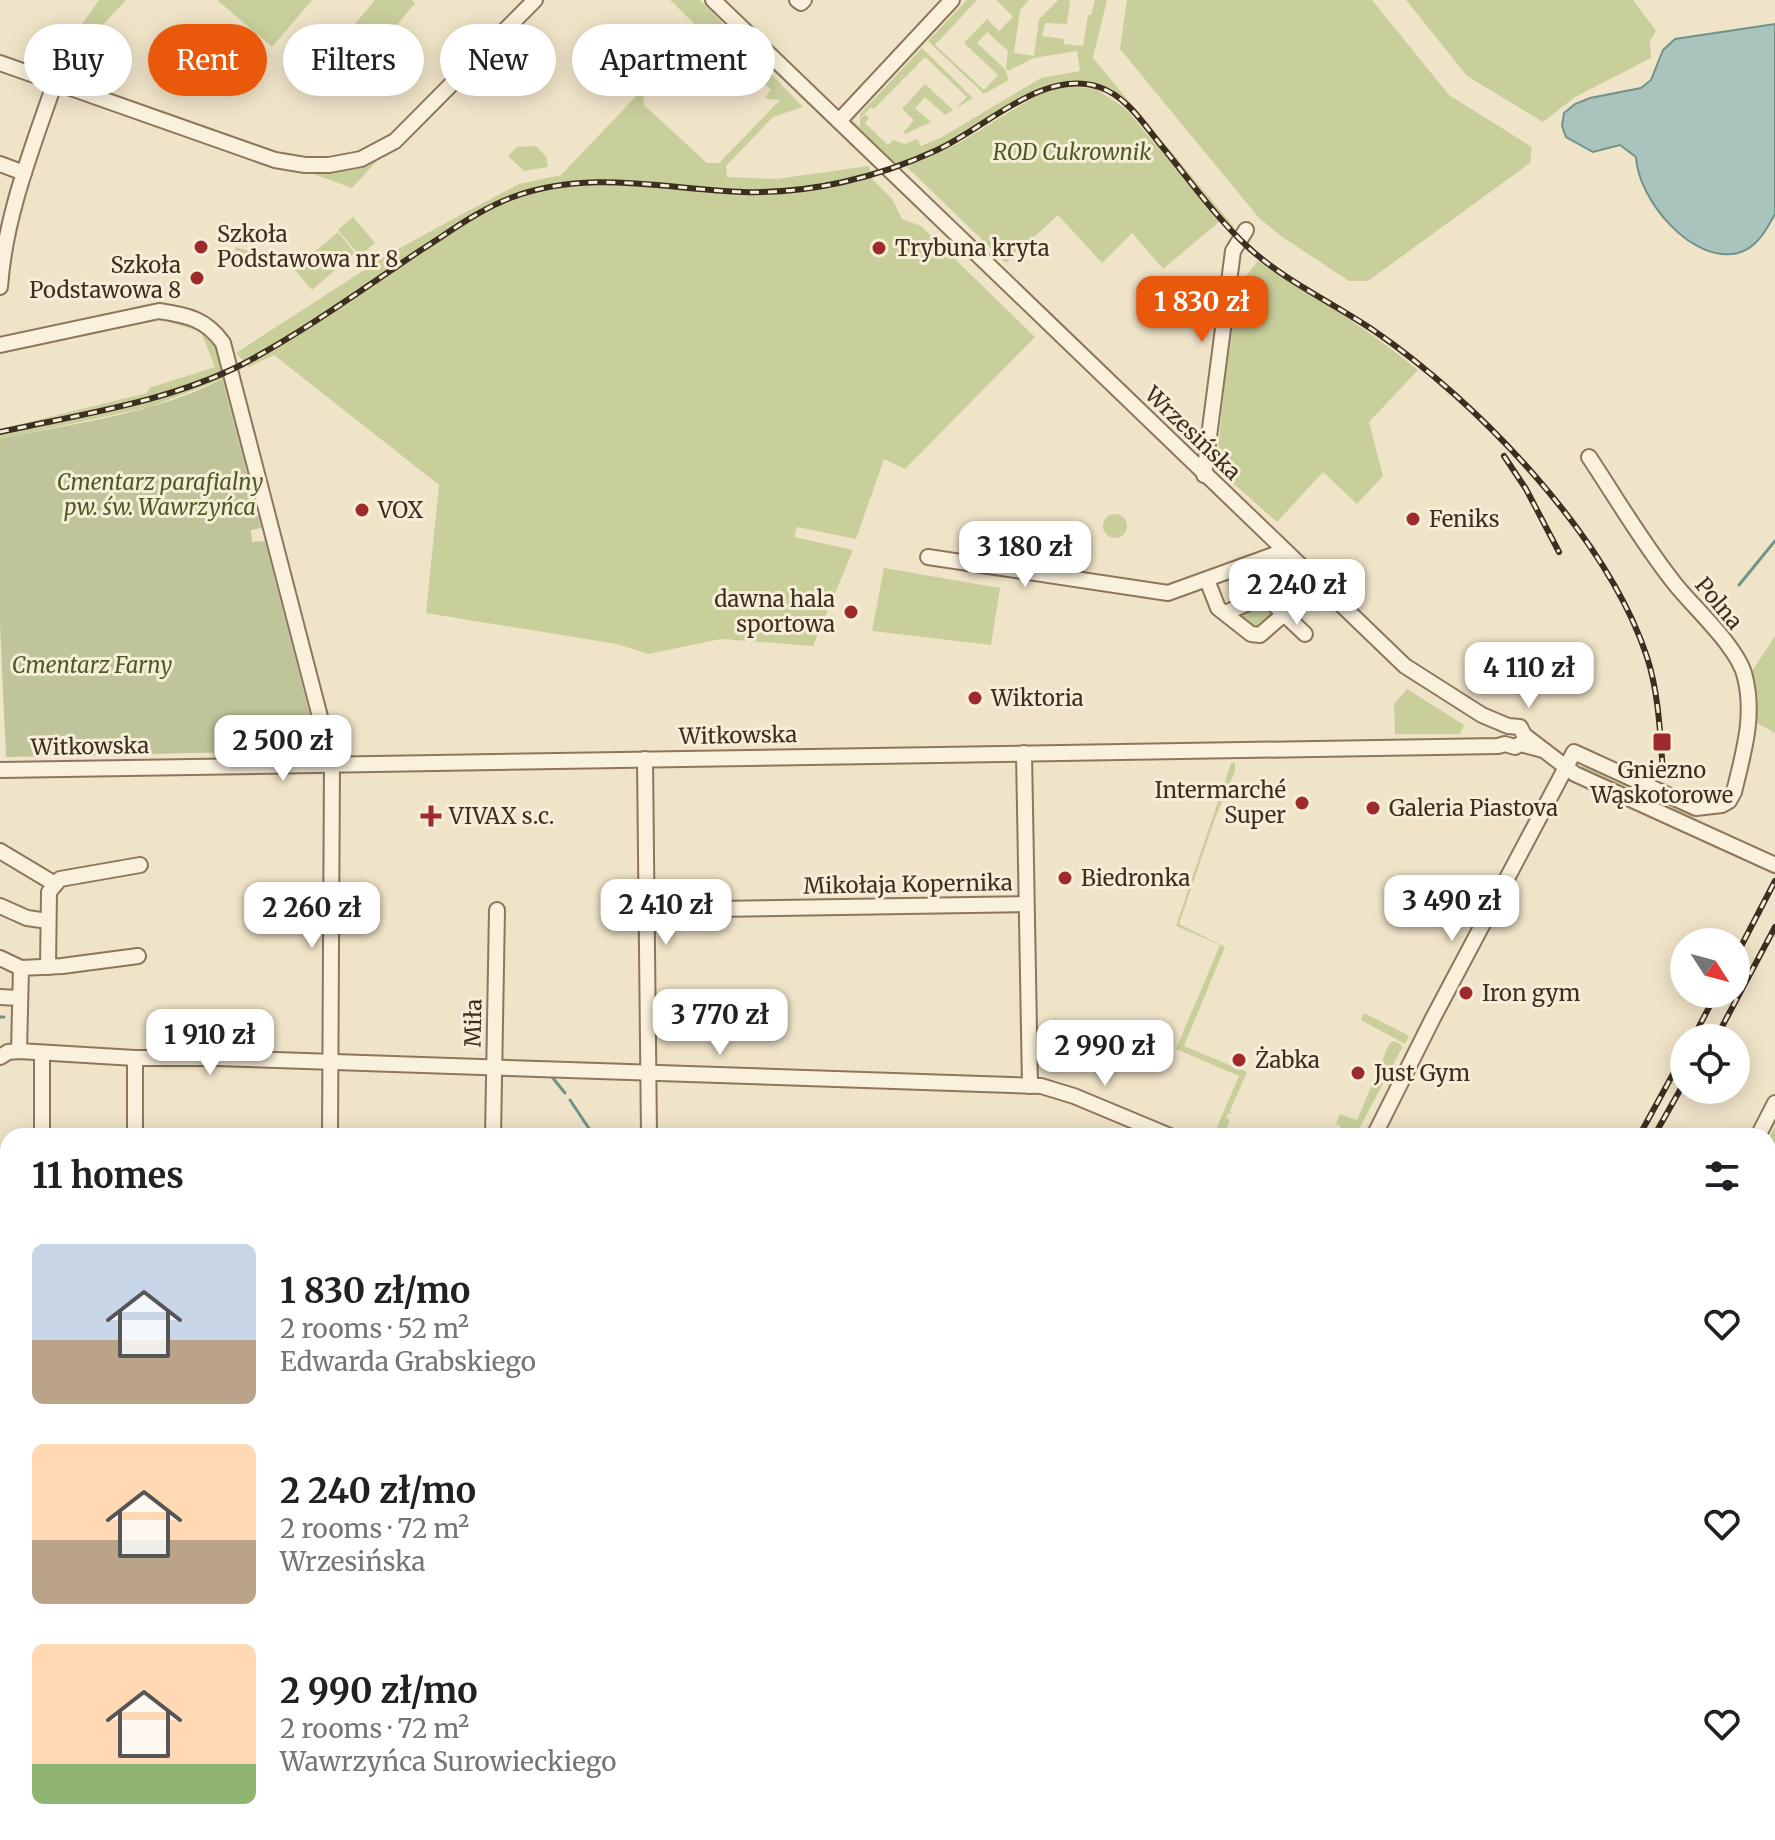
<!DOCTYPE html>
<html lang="en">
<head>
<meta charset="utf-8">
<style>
  :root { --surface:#fff; --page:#f2f2f2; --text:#202124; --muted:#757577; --accent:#ea580c }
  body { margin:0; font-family:Merriweather,serif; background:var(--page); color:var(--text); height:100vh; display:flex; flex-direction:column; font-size:30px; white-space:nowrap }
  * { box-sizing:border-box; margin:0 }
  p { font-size:26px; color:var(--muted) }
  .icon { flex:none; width:44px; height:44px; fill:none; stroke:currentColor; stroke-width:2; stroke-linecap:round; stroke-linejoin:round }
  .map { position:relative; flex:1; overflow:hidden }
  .details { position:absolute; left:0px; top:1128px; width:1776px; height:712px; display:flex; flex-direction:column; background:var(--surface); border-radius:24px 24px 0 0; box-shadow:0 4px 20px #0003 }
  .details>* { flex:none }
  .hud { position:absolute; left:24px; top:24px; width:800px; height:72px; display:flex; gap:16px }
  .needle { width:52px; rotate:126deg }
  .buttons { position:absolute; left:1670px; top:928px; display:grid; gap:16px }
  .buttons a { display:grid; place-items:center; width:80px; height:80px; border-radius:50%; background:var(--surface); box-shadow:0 4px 20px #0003; font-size:40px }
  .price { position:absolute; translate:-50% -68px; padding:0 18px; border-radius:16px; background:#fff; color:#222; font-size:26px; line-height:52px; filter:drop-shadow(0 2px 4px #0008) }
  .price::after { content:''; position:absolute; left:50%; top:48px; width:24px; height:18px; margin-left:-12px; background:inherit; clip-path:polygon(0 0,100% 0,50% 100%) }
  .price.selected { background:var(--accent); color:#fff }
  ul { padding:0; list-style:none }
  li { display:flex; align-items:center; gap:24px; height:200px; padding:0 32px }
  li span { display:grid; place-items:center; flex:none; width:224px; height:160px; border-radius:12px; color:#555 }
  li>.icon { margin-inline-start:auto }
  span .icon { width:96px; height:96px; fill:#fffc; stroke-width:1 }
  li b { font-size:34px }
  h2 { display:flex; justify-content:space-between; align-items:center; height:96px; padding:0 32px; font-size:34px }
  .chip { padding:0 28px; border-radius:36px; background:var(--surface); box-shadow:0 4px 20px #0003; font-size:28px; line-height:72px }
  .chip.selected { background:var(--accent); color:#fff }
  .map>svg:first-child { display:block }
  .green { fill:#c9cf9b }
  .cemetery { fill:#bfc49a }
  .water { fill:#a9c4bc; stroke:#6f938a; stroke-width:2 }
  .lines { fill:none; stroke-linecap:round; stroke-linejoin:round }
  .stream { stroke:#6f938a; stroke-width:3 }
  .minor-casing { stroke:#8d765c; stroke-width:18 }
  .minor { stroke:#faf1dc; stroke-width:14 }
  .rail-casing { stroke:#3d2e20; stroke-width:6 }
  .rail { stroke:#f7eed8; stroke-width:3; stroke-dasharray:9; stroke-linecap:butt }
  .poi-dot { fill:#9e2a2b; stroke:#f7eed8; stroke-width:3 }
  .labels { text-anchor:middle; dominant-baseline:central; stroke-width:6; stroke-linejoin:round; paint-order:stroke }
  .park-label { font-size:22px; font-style:italic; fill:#4d5a26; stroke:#f7eed8 }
  .poi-label { font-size:22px; fill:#3d2e20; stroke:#f7eed8; text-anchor:start }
  .street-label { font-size:22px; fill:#3d2e20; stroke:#f7eed8 }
</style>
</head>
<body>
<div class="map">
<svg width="1775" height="1840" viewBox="0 0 1775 1840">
  <rect width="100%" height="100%" fill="#f0e4c8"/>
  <g class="green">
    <path d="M99,0H126L65,65L56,61Z"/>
    <path d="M217,0H312L272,47Z"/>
    <path d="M375,0H412L415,3L364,65L338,44Z"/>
    <path d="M670,0H700L803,107L773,117L726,166L727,177L776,179L869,166L873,180L892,199L902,219L921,226L1035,337L905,469L884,459L856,539L797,527L794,537L853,550L813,646L721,639L648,654L617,644L426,613L439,485L274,355L249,367L236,353L389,254L468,211L519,184L561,175L643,89L644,105L707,163H719L780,100L767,99L765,97L771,90L710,31L701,30Z"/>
    <path d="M967,0H977L935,45L984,90L998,75L964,43L987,19L999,31L1013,17L996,0H1029L1020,10L1014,53L1034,56L1039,19L1058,0H1070L1067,24L1045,23L1042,36L1064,39V44L1083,46L1088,15H1091L1095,0H1107L1093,58L1234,227L1232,230L1126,104C1068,59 1026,99 975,130C950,145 923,156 896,166L851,123L852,120L860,127V114L922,48L973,98L955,109L967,97L925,57L874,109L871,107L860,119L866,115L869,118L865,123L888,145L893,140L905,144L917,139L921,146L942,137L1041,78L1080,71L1077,51L1034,58L1008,71L1006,68L1008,51L987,32L977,43L1005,69L1009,80L984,94L928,41Z"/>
    <path d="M1127,0H1372L1449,95L1532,147L1530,163L1368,281H1349L1281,236L1259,218L1120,49Z"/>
    <path d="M1406,0H1633L1656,31L1650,41L1651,58L1575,97L1543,122L1467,76Z"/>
    <path d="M925,84L953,110L945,115L925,97L915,108L931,122L905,134L903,133L914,120L902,109Z"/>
    <path d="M1069,86L1096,89L1125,108L1220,221L1163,269L1132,233L1102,263L1058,215L1006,263L907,167L959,143L1039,94Z"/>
    <path d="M395,141L352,188L275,160L329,165Z"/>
    <path d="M536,146L546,156L548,167L524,171L508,156L517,147Z"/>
    <path d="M353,217L375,243L360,256L338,230Z"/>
    <path d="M338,232L355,253L312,290L294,269Z"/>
    <path d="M236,247L261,255L256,271L231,262Z"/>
    <path d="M1258,261C1313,295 1368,329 1418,370L1369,422L1383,476L1357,504L1323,472L1277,522L1216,468L1231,321L1237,314C1224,296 1247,276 1258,261Z"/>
    <path d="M161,317C200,326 209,326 224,365L266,526L261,528L222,379L150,407L0,439V429L147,393L149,388L215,367L201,332L160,319Z"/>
    <circle cx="1115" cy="526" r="12"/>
    <path d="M884,568L1000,588L991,645L872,631Z"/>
    <path d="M1265,601L1278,614L1259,631L1252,629L1240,618L1245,614L1243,612Z"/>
    <path d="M1775,636V733L1755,722L1750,678L1752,671Z"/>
    <path d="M1407,689L1464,725L1460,734H1395L1394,704Z"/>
    <path d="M1231,763H1235V771L1214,821L1179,924L1225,947L1184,1046L1247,1072L1230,1111L1233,1114L1229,1113L1226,1118L1230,1120L1223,1136H1213L1239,1076L1176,1049L1220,945L1176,926Z"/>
    <path d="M1584,764L1688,813L1696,819L1581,767Z"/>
    <path d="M1364,1013L1406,1034L1409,1036L1405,1044L1361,1020Z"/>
    <path d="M1394,1041L1403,1046L1359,1129L1351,1136H1337L1341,1126L1336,1124L1340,1114L1357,1120L1389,1044Z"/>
    <path d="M1775,1127V1344L1768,1358V1140Z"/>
    <path d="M0,1252L8,1253V1345H0Z"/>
    <path d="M879,1832H939L932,1840H884Z"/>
  </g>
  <path class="cemetery" d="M222,379L261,528L251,530L252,542L265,541L310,715L296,716L297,751L6,757L0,624V439C74,423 155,414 222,379Z"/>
  <path class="water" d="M1775,24V214C1766,230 1757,248 1738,253C1691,264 1638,199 1636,157L1620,145L1593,152L1566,137L1562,126L1564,113L1575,104L1590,98L1641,88L1651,80L1663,50L1675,39Z"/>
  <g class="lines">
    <g class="stream">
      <path d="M1739,585L1775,541"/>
      <path d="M0,1017H4"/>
      <path d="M552,1077L565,1093"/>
      <path d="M570,1100L594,1136"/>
      <path d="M0,1220L8,1219"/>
      <path d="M0,1256L8,1273"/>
      <path d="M0,1324L8,1325"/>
      <path d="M967,1840L968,1832"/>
    </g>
    <g class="minor-casing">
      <g id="minor">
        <path d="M713,0L1405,666L1482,715L1508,726L1520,727L1524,735L1575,774L1775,865"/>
        <path d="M797,0L801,3L804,0"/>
        <path d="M0,63L275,160L305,165H329L361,159L395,141L535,0"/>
        <path d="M839,121L952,0"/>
        <path d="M0,164L24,173"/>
        <path d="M0,287C5,216 32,149 55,82"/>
        <path d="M0,345L159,311C187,315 206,319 223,343L332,763L330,1136"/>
        <path d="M1204,475L1233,251L1246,230"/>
        <path d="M928,557L1168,593L1284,551"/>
        <path d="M1207,580L1218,608L1251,634L1260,635L1284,614L1265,596L1225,613"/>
        <path d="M1284,614L1305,634"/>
        <path d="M1024,753L1030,1086"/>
        <path d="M645,759L649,1136"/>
        <path d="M0,770L1498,746L1505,744L1515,747L1520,744L1543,750"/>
        <path d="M0,851L55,884"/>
        <path d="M0,906L27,918L48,921"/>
        <path d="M647,910L1026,904"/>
        <path d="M0,958L21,968"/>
        <path d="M48,967L49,892L60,879L140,865"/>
        <path d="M0,997L19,998"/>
        <path d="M19,1051L21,968L62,966L138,956"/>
        <path d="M0,1057L8,1052L19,1051L135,1058H217L1041,1086L1074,1096L1170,1136"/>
        <path d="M135,1058V1136"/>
        <path d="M42,1136V1053"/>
        <path d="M493,1136L497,910"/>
        <path d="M1374,1136L1433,1018L1574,752L1696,808L1722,805L1729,801L1734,792C1743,754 1755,717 1745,677C1739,648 1694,608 1675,584C1643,544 1617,499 1589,457"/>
        <path d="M1758,1136L1775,1103"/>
        <path d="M0,1191L8,1190"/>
        <path d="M0,1358H8"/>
        <path d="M1768,1384L1775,1371"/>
        <path d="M1768,1435L1775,1440"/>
        <path d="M1768,1732L1775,1730"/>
        <path d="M1768,1778L1775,1790"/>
        <path d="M1768,1801L1775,1823L1768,1825"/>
        <path d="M1518,1832L1520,1840"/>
        <path d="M186,1840L187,1832"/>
        <path d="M312,1840V1832"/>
        <path d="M1389,1840L1393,1832"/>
        <path d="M1425,1840L1451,1832"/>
        <path d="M1721,1840L1746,1832"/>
      </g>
    </g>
    <use href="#minor" class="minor"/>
    <g class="rail-casing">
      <g id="rail">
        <path d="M0,432C82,414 168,402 243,364C305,331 363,289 421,250C451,231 480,209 513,197C589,169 664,189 743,192C809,194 877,178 937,150C986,128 1043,68 1099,87C1126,96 1143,123 1160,144C1189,179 1216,218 1249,248C1285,281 1333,303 1373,330C1477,401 1607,536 1647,657C1659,694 1660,734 1663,772"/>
        <path d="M1504,456L1526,489L1559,552"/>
        <path d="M1736,956L1775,881"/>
        <path d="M1693,1038L1716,994"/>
        <path d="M1716,1038L1775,927"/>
        <path d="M1639,1136L1684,1054"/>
        <path d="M1654,1136L1684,1083"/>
        <path d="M1262,1840L1267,1832"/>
        <path d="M1276,1840L1280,1832"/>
        <path d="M1294,1840L1298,1832"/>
      </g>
    </g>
    <use href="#rail" class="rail"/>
  </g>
  <g class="poi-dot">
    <circle cx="201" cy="247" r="8"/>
    <circle cx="879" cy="248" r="8"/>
    <circle cx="197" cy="278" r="8"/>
    <circle cx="362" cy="510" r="8"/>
    <circle cx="1413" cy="519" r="8"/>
    <circle cx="851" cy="612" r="8"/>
    <circle cx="975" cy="698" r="8"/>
    <rect x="1652" y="732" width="20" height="20" rx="4"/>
    <circle cx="1302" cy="803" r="8"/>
    <circle cx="1373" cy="808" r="8"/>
    <path d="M427 804h8v8h8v8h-8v8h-8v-8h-8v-8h8z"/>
    <circle cx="1065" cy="878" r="8"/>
    <circle cx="1466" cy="993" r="8"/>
    <circle cx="1239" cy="1060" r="8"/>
    <circle cx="1358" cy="1073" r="8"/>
  </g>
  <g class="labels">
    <g class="park-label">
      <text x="1072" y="152">ROD Cukrownik</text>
      <text x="160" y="482">Cmentarz parafialny<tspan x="160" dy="25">pw. św. Wawrzyńca</tspan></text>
      <text x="92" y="665">Cmentarz Farny</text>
    </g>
    <g class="poi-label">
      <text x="217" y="234">Szkoła<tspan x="217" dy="25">Podstawowa nr 8</tspan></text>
      <text x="895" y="248">Trybuna kryta</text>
      <text x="181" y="265" text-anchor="end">Szkoła<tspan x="181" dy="25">Podstawowa 8</tspan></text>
      <text x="378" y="510">VOX</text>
      <text x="1429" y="519">Feniks</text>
      <text x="835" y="599" text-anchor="end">dawna hala<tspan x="835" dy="25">sportowa</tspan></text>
      <text x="991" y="698">Wiktoria</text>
      <text x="1662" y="770" text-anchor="middle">Gniezno<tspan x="1662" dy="25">Wąskotorowe</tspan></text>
      <text x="1286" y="790" text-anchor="end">Intermarché<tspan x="1286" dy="25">Super</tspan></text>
      <text x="1389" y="808">Galeria Piastova</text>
      <text x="449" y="816">VIVAX s.c.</text>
      <text x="1081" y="878">Biedronka</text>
      <text x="1482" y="993">Iron gym</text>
      <text x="1255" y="1060">Żabka</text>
      <text x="1374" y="1073">Just Gym</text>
    </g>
    <g class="street-label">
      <text transform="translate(1193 433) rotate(44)">Wrzesińska</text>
      <text transform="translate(1719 603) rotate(50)">Polna</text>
      <text transform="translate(738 735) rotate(-1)">Witkowska</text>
      <text transform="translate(90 746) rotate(-1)">Witkowska</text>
      <text transform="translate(908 884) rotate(-1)">Mikołaja Kopernika</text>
      <text transform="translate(473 1023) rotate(-89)">Miła</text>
    </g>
  </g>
</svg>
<div class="buttons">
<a><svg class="needle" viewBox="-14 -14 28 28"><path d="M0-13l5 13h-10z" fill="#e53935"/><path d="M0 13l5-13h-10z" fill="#757577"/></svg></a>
<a><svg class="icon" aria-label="locate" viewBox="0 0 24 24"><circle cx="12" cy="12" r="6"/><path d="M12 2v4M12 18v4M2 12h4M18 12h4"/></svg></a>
</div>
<b class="price selected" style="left:1202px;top:344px">1 830 zł</b>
<b class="price" style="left:1025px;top:589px">3 180 zł</b>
<b class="price" style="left:1297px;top:627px">2 240 zł</b>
<b class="price" style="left:1529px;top:710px">4 110 zł</b>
<b class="price" style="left:283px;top:783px">2 500 zł</b>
<b class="price" style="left:1452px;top:943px">3 490 zł</b>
<b class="price" style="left:666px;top:947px">2 410 zł</b>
<b class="price" style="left:312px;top:950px">2 260 zł</b>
<b class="price" style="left:720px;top:1057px">3 770 zł</b>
<b class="price" style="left:210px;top:1077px">1 910 zł</b>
<b class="price" style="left:1105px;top:1088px">2 990 zł</b>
<div class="hud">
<a class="chip">Buy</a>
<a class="chip selected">Rent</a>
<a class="chip">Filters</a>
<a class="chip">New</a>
<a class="chip">Apartment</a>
</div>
<section class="details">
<h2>11 homes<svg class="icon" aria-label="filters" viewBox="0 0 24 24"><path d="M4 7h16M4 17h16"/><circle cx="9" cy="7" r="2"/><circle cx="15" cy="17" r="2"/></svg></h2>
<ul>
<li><span style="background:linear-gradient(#c9d6e8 60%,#b9a48a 0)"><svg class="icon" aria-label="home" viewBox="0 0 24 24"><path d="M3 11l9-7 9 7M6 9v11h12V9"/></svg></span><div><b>1 830 zł/mo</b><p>2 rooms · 52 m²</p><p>Edwarda Grabskiego</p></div><svg class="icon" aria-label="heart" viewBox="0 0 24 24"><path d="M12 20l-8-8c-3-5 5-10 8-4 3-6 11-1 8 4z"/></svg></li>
<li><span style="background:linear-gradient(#ffd9b3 60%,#b9a48a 0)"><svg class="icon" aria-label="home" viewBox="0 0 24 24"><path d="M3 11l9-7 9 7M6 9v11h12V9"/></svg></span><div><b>2 240 zł/mo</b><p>2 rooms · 72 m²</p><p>Wrzesińska</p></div><svg class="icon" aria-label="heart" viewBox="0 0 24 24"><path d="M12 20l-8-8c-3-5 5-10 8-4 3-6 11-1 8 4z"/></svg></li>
<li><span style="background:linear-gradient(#ffd9b3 75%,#8fb573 0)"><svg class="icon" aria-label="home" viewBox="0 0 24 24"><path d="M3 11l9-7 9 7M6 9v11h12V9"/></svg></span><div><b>2 990 zł/mo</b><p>2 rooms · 72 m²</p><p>Wawrzyńca Surowieckiego</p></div><svg class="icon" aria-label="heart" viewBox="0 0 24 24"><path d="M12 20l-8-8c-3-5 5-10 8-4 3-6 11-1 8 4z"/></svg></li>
</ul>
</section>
</div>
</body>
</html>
